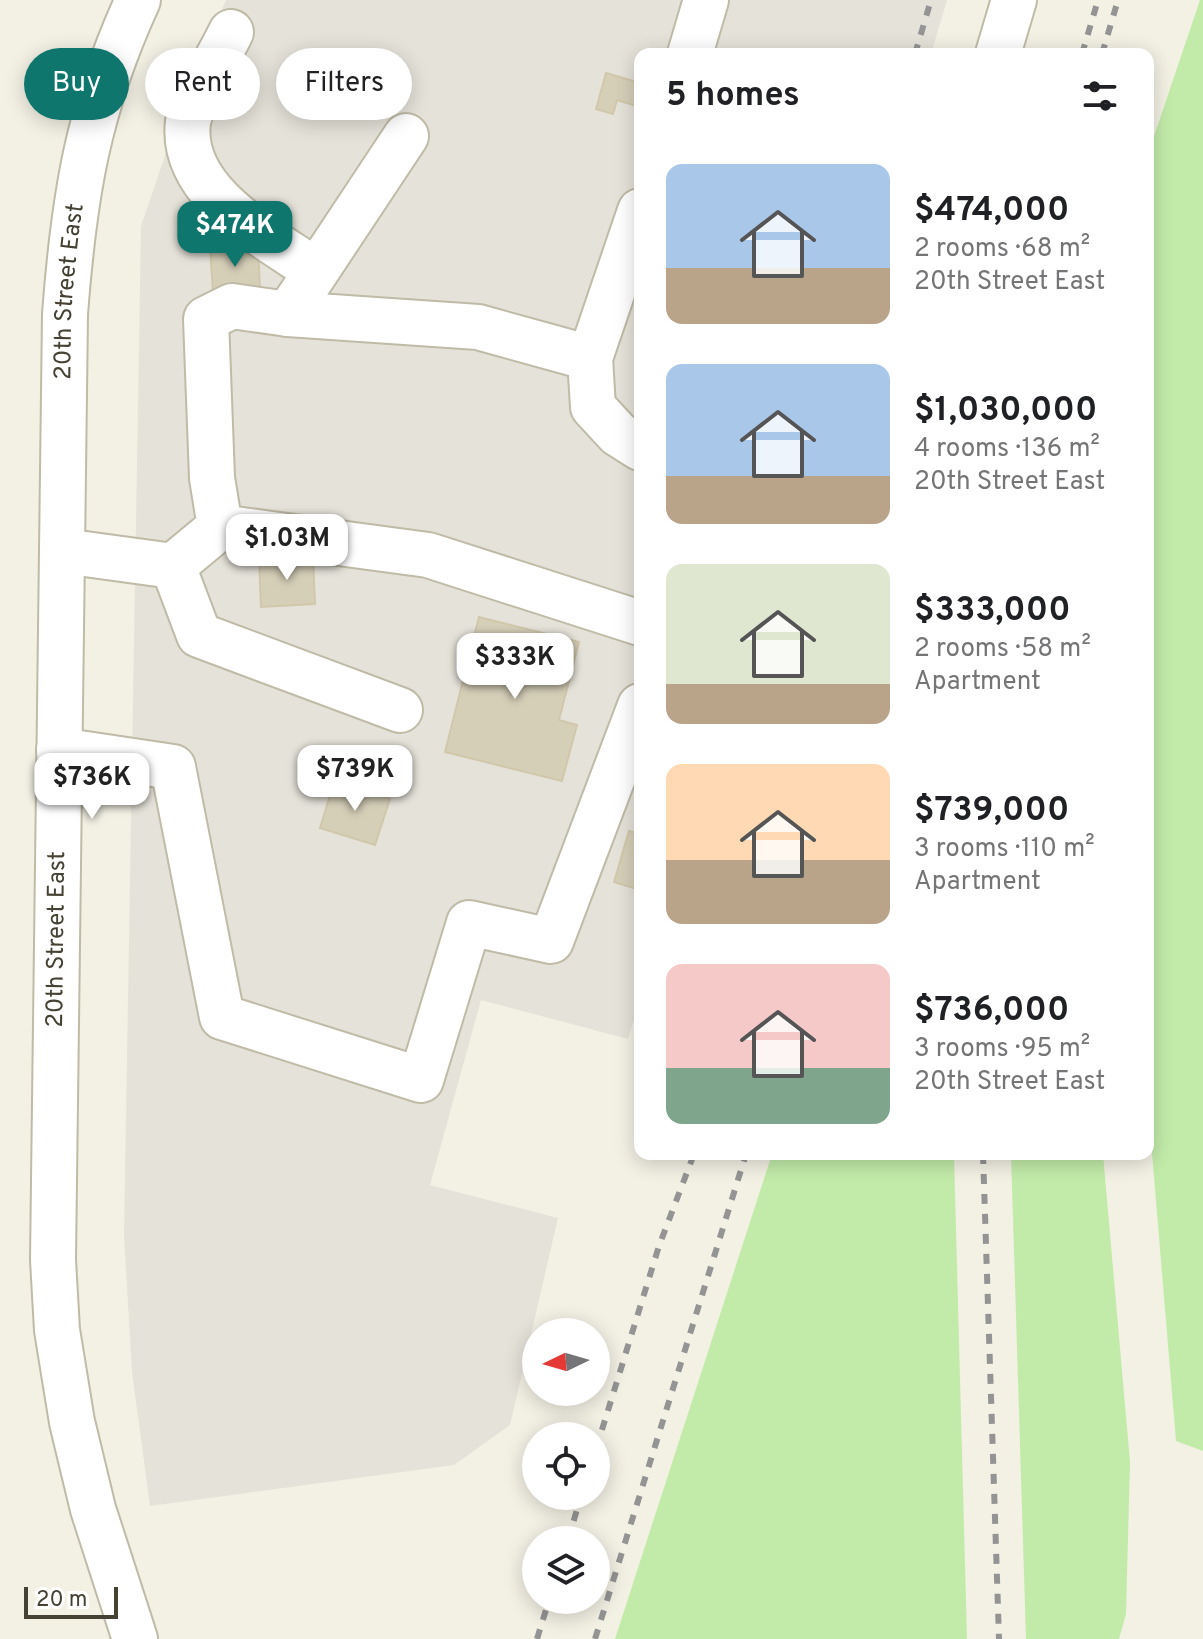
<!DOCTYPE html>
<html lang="en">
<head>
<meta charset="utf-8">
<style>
  :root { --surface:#fff; --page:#f2f2f2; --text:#202124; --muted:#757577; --accent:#0f766e }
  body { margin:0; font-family:Overpass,sans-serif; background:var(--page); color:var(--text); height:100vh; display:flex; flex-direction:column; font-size:30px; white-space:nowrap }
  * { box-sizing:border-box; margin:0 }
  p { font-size:26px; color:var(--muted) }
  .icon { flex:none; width:44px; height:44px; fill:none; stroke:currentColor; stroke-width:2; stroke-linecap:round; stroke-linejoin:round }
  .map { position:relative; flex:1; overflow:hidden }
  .sheet { position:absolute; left:634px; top:48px; width:520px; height:1112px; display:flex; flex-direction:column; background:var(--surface); border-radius:16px; box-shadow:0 4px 20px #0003 }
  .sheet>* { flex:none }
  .hud { position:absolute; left:24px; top:48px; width:490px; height:72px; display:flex; gap:16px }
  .needle { width:52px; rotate:265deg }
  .controls { position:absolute; left:522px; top:1318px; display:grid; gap:16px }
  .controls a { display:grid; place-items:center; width:88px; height:88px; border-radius:50%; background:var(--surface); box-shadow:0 4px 20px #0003; font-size:40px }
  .scale { position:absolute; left:24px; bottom:20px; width:94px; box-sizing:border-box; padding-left:8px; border:4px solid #464233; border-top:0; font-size:22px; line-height:28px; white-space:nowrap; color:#464233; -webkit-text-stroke:6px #fff; paint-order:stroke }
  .price { position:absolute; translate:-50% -68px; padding:0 18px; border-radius:16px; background:#fff; color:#222; font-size:26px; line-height:52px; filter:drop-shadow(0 2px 4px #0008) }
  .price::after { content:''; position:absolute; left:50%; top:48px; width:24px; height:18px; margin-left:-12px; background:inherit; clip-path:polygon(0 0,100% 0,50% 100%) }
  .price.selected { background:var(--accent); color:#fff }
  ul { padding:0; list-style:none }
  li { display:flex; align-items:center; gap:24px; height:200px; padding:0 32px }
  li span { display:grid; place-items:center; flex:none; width:224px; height:160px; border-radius:16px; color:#555 }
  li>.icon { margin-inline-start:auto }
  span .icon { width:96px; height:96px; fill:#fffc; stroke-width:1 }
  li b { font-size:34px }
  h2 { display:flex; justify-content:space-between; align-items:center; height:96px; padding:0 32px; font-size:34px }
  .chip { padding:0 28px; border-radius:36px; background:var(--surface); box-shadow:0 4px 20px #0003; font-size:28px; line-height:72px }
  .chip.selected { background:var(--accent); color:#fff }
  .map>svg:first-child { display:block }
  .industrial { fill:#e5e2d9 }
  .green { fill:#c2eba9 }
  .building { fill:#d6cfb8; stroke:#d1c8ab; stroke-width:2 }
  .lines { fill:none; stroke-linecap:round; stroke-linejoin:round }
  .minor-casing { stroke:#bfbba6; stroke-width:48 }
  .minor { stroke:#fff; stroke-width:44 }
  .rail { stroke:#949494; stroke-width:6; stroke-dasharray:10 10; stroke-linecap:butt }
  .labels { text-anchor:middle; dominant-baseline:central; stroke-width:8; stroke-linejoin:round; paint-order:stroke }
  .street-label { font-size:24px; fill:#464233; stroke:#fff }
</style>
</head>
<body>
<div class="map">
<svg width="1203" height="1639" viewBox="0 0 1203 1639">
  <rect width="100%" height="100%" fill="#f3f1e4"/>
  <path class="industrial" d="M226,0H947L931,54H640V999L628,1039L481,1000L430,1185L558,1218L510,1425L454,1465L150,1506L132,1372L124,1236L141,226L188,88Z"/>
  <g class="green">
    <path d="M1200,0H1203V1451L1176,1441L1148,1105V154Z"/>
    <path d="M772,1154H954L967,1639H615Z"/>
    <path d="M1011,1154H1103L1130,1462L1126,1614L1119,1639H1026Z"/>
  </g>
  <g class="building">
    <path d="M606,73L640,83L636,106L617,100L613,114L596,109Z"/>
    <path d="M258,246L260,289L213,292L210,248Z"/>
    <path d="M313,556L315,604L261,607L259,559Z"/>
    <path d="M479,617L579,642L559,720L577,725L562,781L445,752Z"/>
    <path d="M334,782L390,799L375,845L320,828Z"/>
    <path d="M629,831L640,834V890L614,882Z"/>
  </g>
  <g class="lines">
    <g class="minor-casing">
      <g id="minor">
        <path d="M231,32C221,53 191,103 188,122C179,193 269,238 316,271"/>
        <path d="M690,54L706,0"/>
        <path d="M998,54L1014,0"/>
        <path d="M640,211L590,358L593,407L618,434L640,448"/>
        <path d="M288,314L478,327L590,358"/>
        <path d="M220,527L428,555L640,623"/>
        <path d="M63,551L173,566L199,635L400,710"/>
        <path d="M173,566L220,527L212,478L206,319L232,306L288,314L406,136"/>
        <path d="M59,750L173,767L222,1017L421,1080L469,923L551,941L640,706"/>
        <path id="s1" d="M135,1639L93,1509L72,1422L57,1330L53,1260L65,314C74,195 88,109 138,0"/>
      </g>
    </g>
    <use href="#minor" class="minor"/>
    <g class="rail">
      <path d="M915,54L931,0"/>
      <path d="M1082,54L1098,0"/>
      <path d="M1102,54L1118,0"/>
      <path d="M983,1154L999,1639"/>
      <path d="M596,1449L659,1246L694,1154"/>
      <path d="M568,1540L581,1496"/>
      <path d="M537,1639L549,1600"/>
      <path d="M595,1639L746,1154"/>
    </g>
  </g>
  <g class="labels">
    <g class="street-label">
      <text stroke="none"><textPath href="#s1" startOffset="1358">20th Street East</textPath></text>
      <text stroke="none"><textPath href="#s1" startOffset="710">20th Street East</textPath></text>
    </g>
  </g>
</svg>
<div class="controls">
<a><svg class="needle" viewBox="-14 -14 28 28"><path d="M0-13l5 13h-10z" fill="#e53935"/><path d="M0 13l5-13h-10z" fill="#757577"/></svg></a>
<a><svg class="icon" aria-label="locate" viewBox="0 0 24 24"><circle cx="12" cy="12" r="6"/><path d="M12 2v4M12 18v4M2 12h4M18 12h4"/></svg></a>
<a><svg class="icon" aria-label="layers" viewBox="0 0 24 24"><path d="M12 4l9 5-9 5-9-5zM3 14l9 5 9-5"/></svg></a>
</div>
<div class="scale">20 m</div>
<b class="price selected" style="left:235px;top:269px">$474K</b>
<b class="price" style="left:287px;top:582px">$1.03M</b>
<b class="price" style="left:515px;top:701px">$333K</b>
<b class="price" style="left:355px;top:813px">$739K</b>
<b class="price" style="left:92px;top:821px">$736K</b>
<div class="hud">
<a class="chip selected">Buy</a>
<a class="chip">Rent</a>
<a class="chip">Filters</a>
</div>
<section class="sheet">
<h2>5 homes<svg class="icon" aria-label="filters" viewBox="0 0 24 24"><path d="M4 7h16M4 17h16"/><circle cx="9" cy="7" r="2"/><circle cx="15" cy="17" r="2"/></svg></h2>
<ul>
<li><span style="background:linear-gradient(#a9c7e8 65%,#b9a48a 0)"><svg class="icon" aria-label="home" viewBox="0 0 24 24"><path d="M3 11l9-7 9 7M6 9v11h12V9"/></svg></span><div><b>$474,000</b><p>2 rooms · 68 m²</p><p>20th Street East</p></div></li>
<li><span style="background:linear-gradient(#a9c7e8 70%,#b9a48a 0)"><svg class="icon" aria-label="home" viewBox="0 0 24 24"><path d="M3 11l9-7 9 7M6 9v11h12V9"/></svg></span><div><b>$1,030,000</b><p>4 rooms · 136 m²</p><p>20th Street East</p></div></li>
<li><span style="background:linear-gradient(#dfe7d0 75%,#b9a48a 0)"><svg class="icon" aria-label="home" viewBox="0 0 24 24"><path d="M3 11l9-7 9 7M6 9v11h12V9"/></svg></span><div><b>$333,000</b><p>2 rooms · 58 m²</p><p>Apartment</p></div></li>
<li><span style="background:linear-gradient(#ffd9b3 60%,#b9a48a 0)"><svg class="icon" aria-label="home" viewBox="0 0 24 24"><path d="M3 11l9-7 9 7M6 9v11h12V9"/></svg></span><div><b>$739,000</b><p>3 rooms · 110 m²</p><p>Apartment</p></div></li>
<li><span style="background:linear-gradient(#f6c9c9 65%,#7fa58c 0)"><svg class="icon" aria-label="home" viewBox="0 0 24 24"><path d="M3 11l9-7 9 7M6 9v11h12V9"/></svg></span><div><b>$736,000</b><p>3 rooms · 95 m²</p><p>20th Street East</p></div></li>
</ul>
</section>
</div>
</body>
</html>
